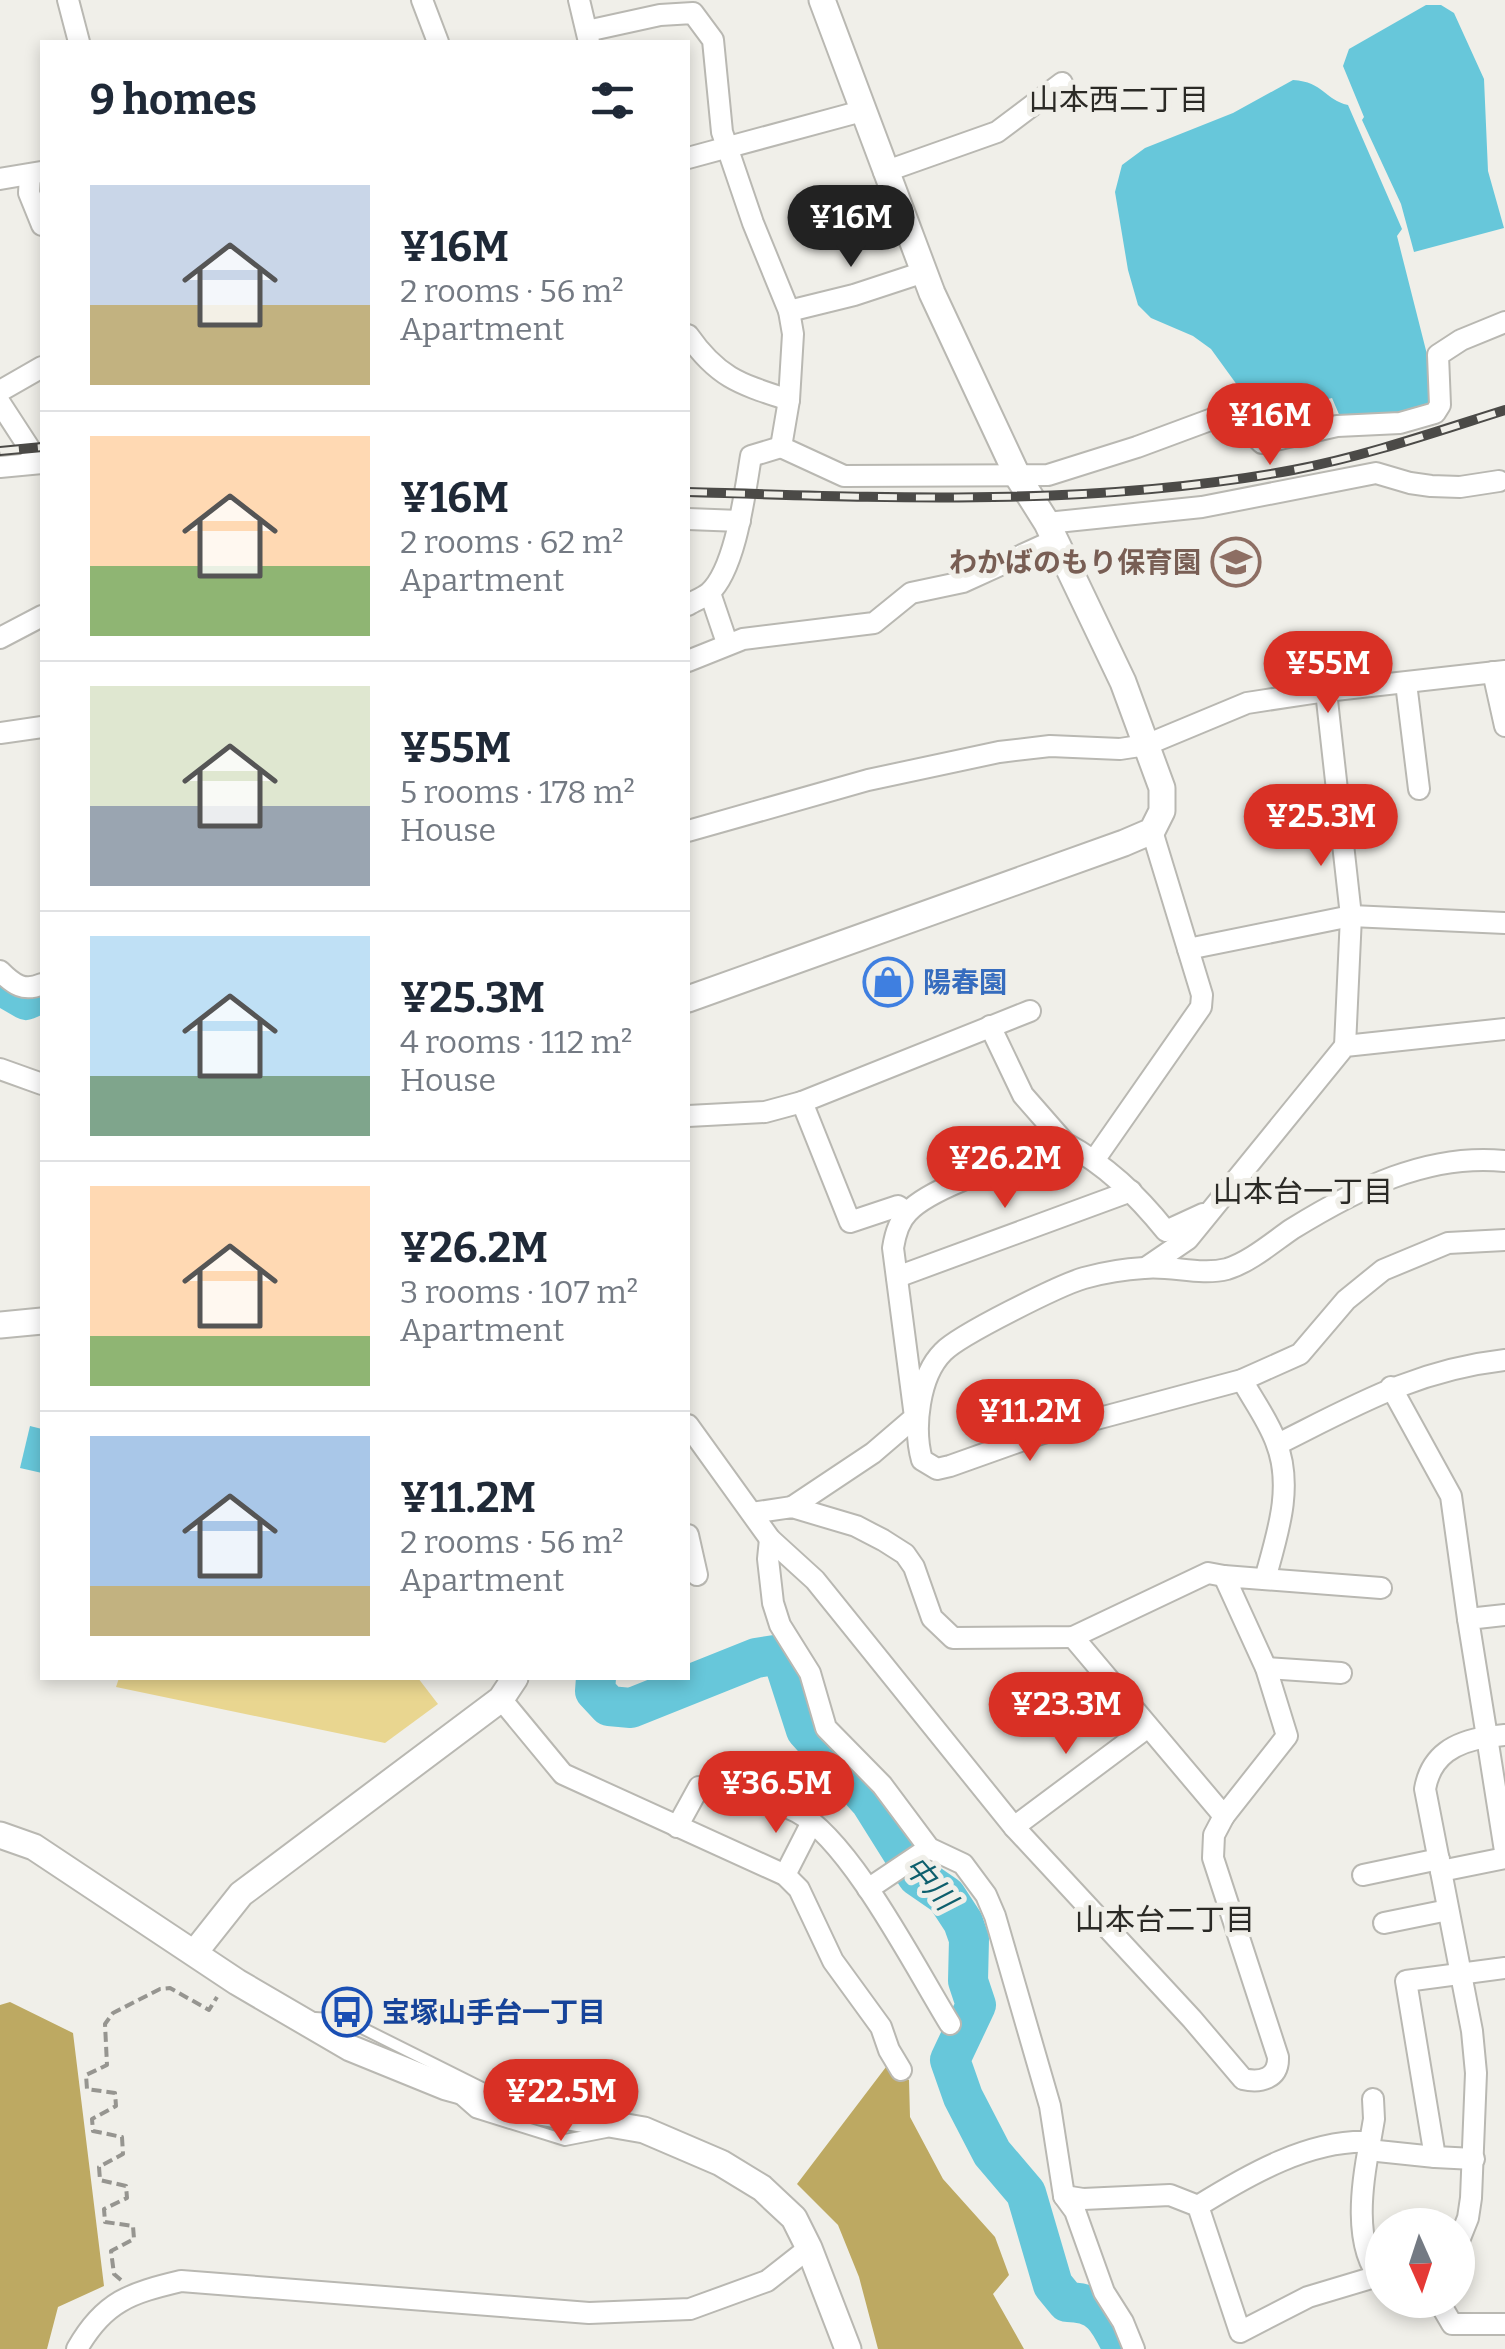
<!DOCTYPE html>
<html lang="en">
<head>
<meta charset="utf-8">
<style>
  :root { --surface:#fff; --page:#f6f6f7; --text:#1f2937; --muted:#747a83; --line:#e0e1e3; --accent:#d93025 }
  body { margin:0; font-family:Bitter,"Noto Sans JP",serif; background:var(--page); color:var(--text); height:100vh; display:flex; flex-direction:column; font-size:38px; white-space:nowrap }
  * { box-sizing:border-box; margin:0 }
  p { font-size:32px; color:var(--muted) }
  .icon { flex:none; width:55px; height:55px; fill:none; stroke:currentColor; stroke-width:2; stroke-linecap:round; stroke-linejoin:round }
  .map { position:relative; flex:1; overflow:hidden }
  .drawer { position:absolute; left:40px; top:40px; width:650px; height:1640px; display:flex; flex-direction:column; background:var(--surface); border-radius:0px; box-shadow:0 5px 15px #0003 }
  .drawer>* { flex:none }
  .needle { width:65px; rotate:177deg }
  .fabs { position:absolute; left:1365px; top:2208px; display:grid; gap:20px }
  .fabs a { display:grid; place-items:center; width:110px; height:110px; border-radius:50%; background:var(--surface); box-shadow:0 5px 15px #0003; font-size:50px }
  .price { position:absolute; translate:-50% -85px; padding:0 22px; border-radius:35px; background:var(--accent); color:#fff; font-size:32px; line-height:65px; filter:drop-shadow(0 2px 5px #0008) }
  .price::after { content:''; position:absolute; left:50%; top:60px; width:30px; height:22px; margin-left:-15px; background:inherit; clip-path:polygon(0 0,100% 0,50% 100%) }
  .price.active { background:#222; color:#fff }
  ul { padding:0; list-style:none }
  li { display:flex; align-items:center; gap:30px; height:250px; padding:0 50px }
  li+li { border-top:2px solid var(--line) }
  li span { display:grid; place-items:center; flex:none; width:280px; height:200px; border-radius:0px; color:#555 }
  li>.icon { margin-inline-start:auto }
  span .icon { width:120px; height:120px; fill:#fffc; stroke-width:1 }
  li b { font-size:42px }
  h2 { display:flex; justify-content:space-between; align-items:center; height:120px; padding:0 50px; font-size:42px }
  .map>svg:first-child { display:block }
  .green { fill:#e9d690 }
  .forest { fill:#bda962 }
  .water { fill:#67c7da }
  .lines { fill:none; stroke-linecap:round; stroke-linejoin:round }
  .river { stroke:#67c7da; stroke-width:40 }
  .service-casing { stroke:#b9b8b2; stroke-width:14 }
  .minor-casing { stroke:#b9b8b2; stroke-width:24 }
  .tertiary-casing { stroke:#b9b8b2; stroke-width:29 }
  .path { stroke:#969590; stroke-width:4; stroke-dasharray:10 5; stroke-linecap:butt }
  .service { stroke:#fff; stroke-width:10 }
  .minor { stroke:#fff; stroke-width:20 }
  .tertiary { stroke:#fff; stroke-width:25 }
  .rail-casing { stroke:#4b4a47; stroke-width:10 }
  .rail { stroke:#f0efe9; stroke-width:6; stroke-dasharray:19; stroke-linecap:butt }
  .labels { text-anchor:middle; dominant-baseline:central; stroke-width:10; stroke-linejoin:round; paint-order:stroke }
  .education-label { font-size:28px; font-weight:bold; fill:#785e54; stroke:#f0efe9; text-anchor:end }
  .shop-label { font-size:28px; font-weight:bold; fill:#366cbe; stroke:#f0efe9; text-anchor:start }
  .transit-label { font-size:28px; font-weight:bold; fill:#164399; stroke:#f0efe9; text-anchor:start }
  .neighbourhood-label { font-size:30px; fill:#2b2a26; stroke:#f0efe9 }
  .water-label { font-size:30px; font-style:italic; fill:#0e5f6d; stroke:#f0efe9 }
</style>
</head>
<body>
<div class="map">
<svg width="1505" height="2349" viewBox="0 0 1505 2349">
  <rect width="100%" height="100%" fill="#f0efe9"/>
  <path class="green" d="M119,1678H418L438,1704L385,1743L116,1687Z"/>
  <g class="forest">
    <path d="M10,2002L73,2033L104,2286L58,2307L47,2349H0V2005Z"/>
    <path d="M886,2067L909,2080L910,2117L943,2179L995,2237L1009,2275L993,2294L1024,2349H878L859,2277L838,2225L797,2184Z"/>
  </g>
  <g class="water">
    <path d="M1426,5H1441L1454,13L1484,79L1488,171L1504,228L1414,252L1401,204L1362,120L1364,117L1343,66L1349,49Z"/>
    <path d="M1293,80C1324,82 1325,100 1348,105L1402,229L1397,236L1434,382L1435,394L1426,411L1341,419L1332,398L1290,409L1297,431L1270,436L1244,417L1240,389L1211,349L1193,336L1151,318L1138,305L1128,270L1115,192L1122,165L1145,148L1233,113Z"/>
    <path d="M30,1426L42,1429V1473L20,1468Z"/>
  </g>
  <g class="lines">
    <g class="river">
      <path d="M0,985L26,1000L42,993"/>
      <path d="M596,1678L595,1691L609,1706L631,1708L756,1658L775,1655L785,1665L806,1730L870,1801L917,1876L946,1896L963,1922L969,1939L968,1981L976,2005L950,2060L963,2097L992,2153L1026,2193L1053,2285L1067,2302C1101,2302 1109,2320 1123,2349"/>
    </g>
    <g class="service-casing">
      <g id="service">
        <path d="M315,2018L346,2020L482,2088"/>
        <path d="M459,2098L475,2112L565,2140L606,2132"/>
      </g>
    </g>
    <g class="minor-casing">
      <g id="minor">
        <path d="M68,0L79,42"/>
        <path d="M422,0L438,42"/>
        <path d="M579,0L589,42"/>
        <path d="M587,31L660,15L693,13L713,40L722,132L753,223L789,311L793,334L789,400L781,447L844,476L1048,475L1137,447L1226,414L1240,421L1262,443L1337,426L1400,423L1435,413L1440,405L1438,355L1461,340L1505,322"/>
        <path d="M688,158L862,111"/>
        <path d="M884,172L997,132L1062,83"/>
        <path d="M30,175L29,193L42,225"/>
        <path d="M0,179L41,172"/>
        <path d="M789,311L854,295L924,272"/>
        <path d="M688,335C718,378 740,384 789,400"/>
        <path d="M0,391L42,367"/>
        <path d="M0,403L39,463"/>
        <path d="M0,467L42,463"/>
        <path d="M688,519L740,521"/>
        <path d="M1047,523L1202,507L1376,473L1410,483L1431,486L1460,487L1499,481"/>
        <path d="M710,593L727,643"/>
        <path d="M688,605C694,601 703,598 709,593C736,569 745,491 751,456L781,447"/>
        <path d="M0,638L42,616"/>
        <path d="M688,661L743,639L874,623L911,593L963,582L1055,540"/>
        <path d="M1493,672L1505,726"/>
        <path d="M1406,683L1419,789"/>
        <path d="M1326,691L1351,916L1345,1046"/>
        <path d="M0,733L42,727"/>
        <path d="M688,831L868,780L999,752L1050,746L1120,749L1146,745L1247,703L1326,691L1505,671"/>
        <path d="M1188,949L1351,916L1505,923"/>
        <path d="M0,971C14,985 24,992 42,984"/>
        <path d="M0,1069L42,1084"/>
        <path d="M802,1102L850,1222L898,1206L907,1212"/>
        <path d="M688,1116L765,1112L802,1102L1030,1011"/>
        <path d="M1065,1143C1106,1165 1137,1195 1166,1231L1203,1214"/>
        <path d="M1095,1159L1201,1007L1202,995L1152,831"/>
        <path d="M1505,1161C1427,1153 1357,1189 1292,1229C1273,1242 1250,1262 1227,1269C1200,1276 1171,1265 1144,1268C1125,1269 1102,1273 1084,1278C1060,1285 959,1335 943,1352C919,1376 913,1428 922,1460L937,1469L950,1466L1040,1434L1242,1380L1300,1354L1346,1300L1383,1270L1448,1243L1505,1240"/>
        <path d="M1147,1267L1188,1239L1345,1046L1505,1029"/>
        <path d="M897,1277L1131,1191"/>
        <path d="M1242,1380C1253,1400 1268,1420 1276,1442C1294,1487 1277,1535 1265,1579"/>
        <path d="M1391,1387L1451,1496L1468,1619"/>
        <path d="M688,1425L770,1539L815,1580L1014,1827L1192,2019L1243,2079C1260,2083 1279,2079 1278,2057L1213,1858L1214,1835L1224,1816"/>
        <path d="M1278,1444C1356,1405 1416,1370 1505,1360"/>
        <path d="M792,1507L873,1453L915,1417L893,1248C895,1235 899,1221 908,1212C934,1184 1026,1158 1065,1143L1023,1095L990,1026"/>
        <path d="M752,1513L792,1507L856,1526L883,1540L905,1554L914,1567L932,1618L953,1638L1073,1637L1208,1573L1224,1576"/>
        <path d="M688,1535L697,1575"/>
        <path d="M770,1539L768,1559L773,1603L780,1625L810,1673L826,1728L882,1785L929,1848L963,1864L986,1895L995,1916L1050,2106L1064,2196L1075,2211L1104,2292L1123,2322L1134,2349"/>
        <path d="M1505,1615L1468,1619L1487,1737L1505,1735"/>
        <path d="M1073,1637L1224,1816L1287,1736L1266,1668L1224,1576L1381,1588"/>
        <path d="M1266,1668L1341,1673"/>
        <path d="M501,1699L563,1774L785,1875L799,1889L833,1961L881,2027L889,2050L901,2070"/>
        <path d="M754,1797L757,1765"/>
        <path d="M677,1827L699,1787C732,1793 767,1796 797,1812C851,1841 916,1969 950,2024"/>
        <path d="M1014,1827L1148,1727"/>
        <path d="M1441,1871L1505,1858"/>
        <path d="M785,1875L812,1822"/>
        <path d="M1363,1875L1439,1859"/>
        <path d="M868,1889L929,1848"/>
        <path d="M1384,1923L1448,1910"/>
        <path d="M1370,2142C1362,2182 1352,2247 1382,2280"/>
        <path d="M1368,2150L1435,2157"/>
        <path d="M1474,2159L1435,2157L1406,1981L1505,1968"/>
        <path d="M1064,2196L1083,2199L1170,2195L1198,2206L1240,2332L1308,2297L1378,2276"/>
        <path d="M1198,2206C1248,2175 1310,2139 1370,2142L1374,2119L1373,2099"/>
        <path d="M1458,2243L1468,2218L1471,2198L1476,2073L1472,2031L1425,1789C1431,1755 1455,1742 1487,1737L1505,1851"/>
        <path d="M1438,2300L1452,2324H1505"/>
        <path d="M77,2349C104,2301 131,2293 181,2281L589,2313L690,2309L767,2281L809,2248"/>
      </g>
    </g>
    <g class="tertiary-casing">
      <g id="tertiary">
        <path d="M688,999L1124,843L1152,831L1162,811V788L1123,682L1047,523L1018,477L932,293L822,0"/>
        <path d="M0,1325L42,1321"/>
        <path d="M0,1835L34,1847L237,1982L350,2048L446,2087L534,2111L644,2130L721,2163L762,2188L794,2218L809,2248L848,2349"/>
        <path d="M195,1952L241,1894L501,1699L515,1678"/>
      </g>
    </g>
    <path class="path" d="M121,2280L114,2274L111,2251L134,2239L133,2226L105,2222L104,2209L127,2198L126,2186L100,2180L99,2167L123,2154L122,2137L93,2131L92,2119L116,2106L115,2093L87,2089L86,2075L107,2065L105,2024L113,2013L160,1989L170,1988L209,2010L217,1997"/>
    <use href="#service" class="service"/>
    <use href="#minor" class="minor"/>
    <use href="#tertiary" class="tertiary"/>
    <g class="rail-casing">
      <g id="rail">
        <path d="M0,451L42,447"/>
        <path d="M688,492C890,498 1093,507 1293,470C1366,456 1435,432 1505,410"/>
      </g>
    </g>
    <use href="#rail" class="rail"/>
  </g>
  <defs>
    <g id="school-ring" transform="scale(2.5)"><circle r="9.5" fill="#f0efe9" stroke="#8d6e63" stroke-width="1.5"/><path d="M0-5L7-2L0 1L-7-2ZM-4 1L0 2.5L4 1V4Q0 6-4 4Z" fill="#8d6e63"/></g>
    <g id="shop-ring" transform="scale(2.5)"><circle r="9.5" fill="#f0efe9" stroke="#3f7fe0" stroke-width="1.5"/><path d="M-5-2.5h2.3a2.7 3.5 0 0 1 5.4 0H5L5.5 6h-11ZM-1.5-2.5h3a1.5 2.3 0 0 0-3 0Z" fill="#3f7fe0"/></g>
    <g id="bus-ring" transform="scale(2.5)"><circle r="9.5" fill="#f0efe9" stroke="#1a4fb4" stroke-width="1.5"/><path d="M-5-6H5V4H4V6H2V4H-2V6H-4V4H-5ZM-3.5-4V0h7V-4ZM-3.5 1.2v1.5H-2V1.2ZM2 1.2v1.5H3.5V1.2Z" fill="#1a4fb4"/></g>
  </defs>
  <g fill-rule="evenodd">
    <use href="#school-ring" x="1236" y="562"/>
    <use href="#shop-ring" x="888" y="982"/>
    <use href="#bus-ring" x="347" y="2012"/>
  </g>
  <g class="labels">
    <g class="education-label">
      <text x="1201" y="562">わかばのもり保育園</text>
    </g>
    <g class="shop-label">
      <text x="923" y="982">陽春園</text>
    </g>
    <g class="transit-label">
      <text x="382" y="2012">宝塚山手台一丁目</text>
    </g>
    <g class="neighbourhood-label">
      <text x="1119" y="100">山本西二丁目</text>
      <text x="1303" y="1192">山本台一丁目</text>
      <text x="1165" y="1920">山本台二丁目</text>
    </g>
    <g class="water-label">
      <text transform="translate(930 1883) rotate(49)">中川</text>
    </g>
  </g>
</svg>
<div class="fabs">
<a><svg class="needle" viewBox="-14 -14 28 28"><path d="M0-13l5 13h-10z" fill="#e53935"/><path d="M0 13l5-13h-10z" fill="#747a83"/></svg></a>
</div>
<b class="price active" style="left:851px;top:270px">¥16M</b>
<b class="price" style="left:1270px;top:468px">¥16M</b>
<b class="price" style="left:1328px;top:716px">¥55M</b>
<b class="price" style="left:1321px;top:869px">¥25.3M</b>
<b class="price" style="left:1005px;top:1211px">¥26.2M</b>
<b class="price" style="left:1030px;top:1464px">¥11.2M</b>
<b class="price" style="left:1066px;top:1757px">¥23.3M</b>
<b class="price" style="left:776px;top:1836px">¥36.5M</b>
<b class="price" style="left:561px;top:2144px">¥22.5M</b>
<section class="drawer">
<h2>9 homes<svg class="icon" aria-label="filters" viewBox="0 0 24 24"><path d="M4 7h16M4 17h16"/><circle cx="9" cy="7" r="2"/><circle cx="15" cy="17" r="2"/></svg></h2>
<ul>
<li><span style="background:linear-gradient(#c9d6e8 60%,#c2b280 0)"><svg class="icon" aria-label="home" viewBox="0 0 24 24"><path d="M3 11l9-7 9 7M6 9v11h12V9"/></svg></span><div><b>¥16M</b><p>2 rooms · 56 m²</p><p>Apartment</p></div></li>
<li><span style="background:linear-gradient(#ffd9b3 65%,#8fb573 0)"><svg class="icon" aria-label="home" viewBox="0 0 24 24"><path d="M3 11l9-7 9 7M6 9v11h12V9"/></svg></span><div><b>¥16M</b><p>2 rooms · 62 m²</p><p>Apartment</p></div></li>
<li><span style="background:linear-gradient(#dfe7d0 60%,#9aa5b1 0)"><svg class="icon" aria-label="home" viewBox="0 0 24 24"><path d="M3 11l9-7 9 7M6 9v11h12V9"/></svg></span><div><b>¥55M</b><p>5 rooms · 178 m²</p><p>House</p></div></li>
<li><span style="background:linear-gradient(#bfe0f5 70%,#7fa58c 0)"><svg class="icon" aria-label="home" viewBox="0 0 24 24"><path d="M3 11l9-7 9 7M6 9v11h12V9"/></svg></span><div><b>¥25.3M</b><p>4 rooms · 112 m²</p><p>House</p></div></li>
<li><span style="background:linear-gradient(#ffd9b3 75%,#8fb573 0)"><svg class="icon" aria-label="home" viewBox="0 0 24 24"><path d="M3 11l9-7 9 7M6 9v11h12V9"/></svg></span><div><b>¥26.2M</b><p>3 rooms · 107 m²</p><p>Apartment</p></div></li>
<li><span style="background:linear-gradient(#a9c7e8 75%,#c2b280 0)"><svg class="icon" aria-label="home" viewBox="0 0 24 24"><path d="M3 11l9-7 9 7M6 9v11h12V9"/></svg></span><div><b>¥11.2M</b><p>2 rooms · 56 m²</p><p>Apartment</p></div></li>
</ul>
</section>
</div>
</body>
</html>
